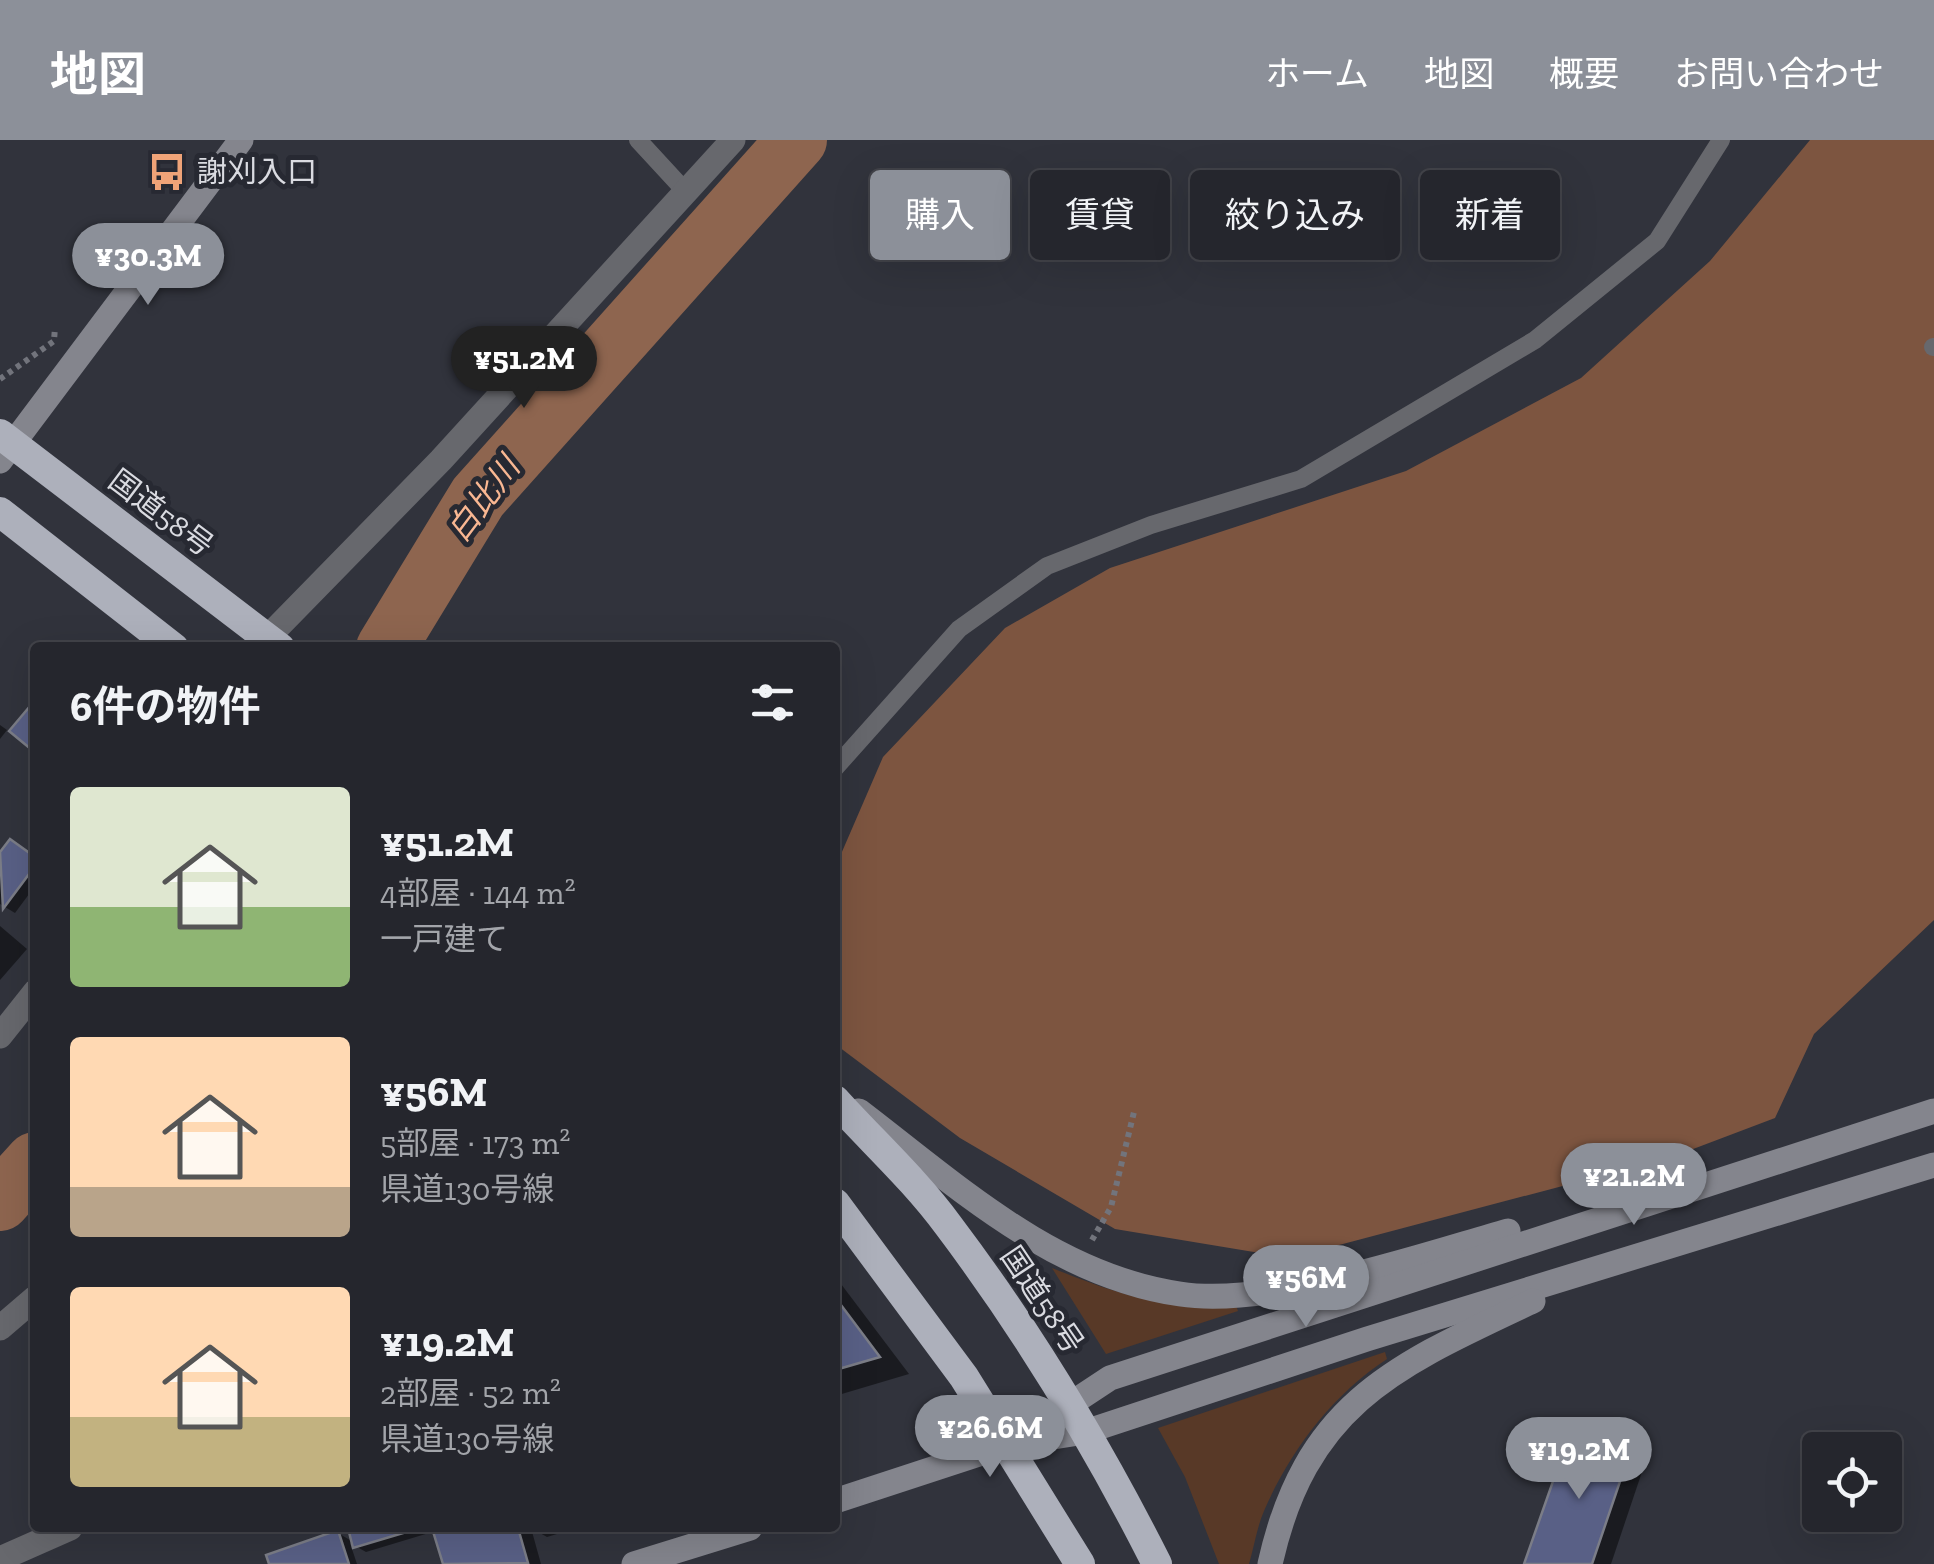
<!DOCTYPE html>
<html lang="ja">
<head>
<meta charset="utf-8">
<style>
  :root { --surface:#25262d; --page:#2d2e35; --text:#f1f3f6; --muted:#a3a5aa; --line:#424349; --accent:#8c9099 }
  body { margin:0; font-family:"Zilla Slab","Noto Sans JP",serif; background:var(--page); color:var(--text); height:100vh; display:flex; flex-direction:column; font-size:38px; white-space:nowrap }
  * { box-sizing:border-box; margin:0 }
  p { font-size:32px; color:var(--muted) }
  .icon { flex:none; width:55px; height:55px; fill:none; stroke:currentColor; stroke-width:2; stroke-linecap:round; stroke-linejoin:round }
  .map { position:relative; flex:1; overflow:hidden }
  .details { position:absolute; left:30px; top:502px; width:810px; height:890px; display:flex; flex-direction:column; background:var(--surface); border-radius:10px; box-shadow:0 10px 40px #0002,0 0 0 2px var(--line) }
  .details>* { flex:none }
  .banner { position:absolute; left:870px; top:30px; width:912px; height:90px; display:flex; gap:20px }
  .fabs { position:absolute; left:1802px; top:1292px; display:grid; gap:20px }
  .fabs a { display:grid; place-items:center; width:100px; height:100px; border-radius:10px; background:var(--surface); box-shadow:0 10px 40px #0002,0 0 0 2px var(--line); font-size:50px }
  .price { position:absolute; translate:-50% -85px; padding:0 22px; border-radius:35px; background:var(--accent); color:#fff; font-size:32px; line-height:65px; filter:drop-shadow(0 2px 5px #0008) }
  .price::after { content:''; position:absolute; left:50%; top:60px; width:30px; height:22px; margin-left:-15px; background:inherit; clip-path:polygon(0 0,100% 0,50% 100%) }
  .price.on { background:#222; color:#fff }
  ul { padding:0; list-style:none }
  li { display:flex; align-items:center; gap:30px; height:250px; padding:0 40px }
  li span { display:grid; place-items:center; flex:none; width:280px; height:200px; border-radius:10px; color:#555 }
  li>.icon { margin-inline-start:auto }
  span .icon { width:120px; height:120px; fill:#fffc; stroke-width:1 }
  li b { font-size:42px }
  h2 { display:flex; justify-content:space-between; align-items:center; height:120px; padding:0 40px; font-size:42px }
  .tag { padding:0 35px; border-radius:10px; background:var(--surface); box-shadow:0 10px 40px #0002,0 0 0 2px var(--line); font-size:35px; line-height:90px }
  .tag.on { background:var(--accent); color:#fff }
  header { display:flex; align-items:center; gap:60px; box-sizing:border-box; height:140px; padding:0 50px; background:var(--accent); color:#fff }
  header strong { font-size:48px }
  nav { display:flex; gap:55px; margin-inline-start:auto; font-size:35px }
  .map>svg:first-child { display:block }
  .green { fill:#583927 }
  .forest { fill:#7d5540 }
  .shadow { fill:#0007 }
  .lines { fill:none; stroke-linecap:round; stroke-linejoin:round }
  .river { stroke:#8e654f; stroke-width:60 }
  .building { fill:#596086; stroke:#7b7d87; stroke-width:2.5 }
  .path { stroke:#72747c; stroke-width:6; stroke-dasharray:5 5; stroke-linecap:butt }
  .lane { stroke:#67686d; stroke-width:18 }
  .street { stroke:#67686d; stroke-width:25 }
  .secondary { stroke:#84858d; stroke-width:25 }
  .highway { stroke:#adb0bb; stroke-width:30 }
  .labels { text-anchor:middle; dominant-baseline:central; stroke-width:10; stroke-linejoin:round; paint-order:stroke }
  .poi-label { font-size:30px; fill:#dadbe1; stroke:#272932; text-anchor:start }
  .street-label { font-size:30px; fill:#dadbe1; stroke:#272932 }
  .water-label { font-size:32px; font-style:italic; fill:#f9b792; stroke:#272932 }
</style>
</head>
<body>
<header>
<strong>地図</strong>
<nav><a>ホーム</a><a>地図</a><a>概要</a><a>お問い合わせ</a></nav>
</header>
<div class="map">
<svg width="1934" height="1424" viewBox="0 0 1934 1424">
  <rect width="100%" height="100%" fill="#31333c"/>
  <g class="green">
    <path d="M1052,1128C1112,1152 1170,1173 1235,1163L1238,1171L1106,1214Z"/>
    <path d="M1385,1212L1387,1219C1332,1255 1290,1311 1264,1371C1257,1387 1254,1407 1249,1424H1219L1185,1337L1158,1288Z"/>
  </g>
  <path class="forest" d="M1810,0H1934V780L1814,894L1775,978L1672,1017L1290,1118L1115,1089L960,998L835,904V728L883,617L1005,488L1110,428L1406,331L1581,238L1710,121Z"/>
  <g class="shadow">
    <path d="M32,568L35,570V609L13,591Z"/>
    <path d="M0,585L7,590L0,599Z"/>
    <path d="M10,702L35,718V746L15,773L0,764V716Z"/>
    <path d="M0,786L27,809L0,840Z"/>
    <path d="M835,1136L909,1234L835,1256Z"/>
    <path d="M1630,1311L1646,1320L1611,1424H1527Z"/>
    <path d="M350,1388H427L429,1393L366,1412L350,1403L357,1424H272L338,1393L355,1403Z"/>
    <path d="M434,1388H577L547,1397L531,1388L541,1424H446Z"/>
  </g>
  <g class="lines">
    <g class="river">
      <path d="M386,508L478,357L797,0"/>
      <path d="M0,1061L35,1022"/>
    </g>
  </g>
  <g class="building">
    <path d="M31,565L35,568L32,610L9,591Z"/>
    <path d="M10,699L35,717V726L3,769L0,712Z"/>
    <path d="M835,1157L880,1217L835,1230Z"/>
    <path d="M1571,1290L1631,1309L1592,1424H1524Z"/>
    <path d="M348,1388H420L353,1408Z"/>
    <path d="M432,1388H518L528,1423L443,1424Z"/>
    <path d="M338,1390L349,1424H269L266,1415Z"/>
  </g>
  <g class="lines">
    <g class="path">
      <path d="M0,239L54,201L55,187"/>
      <path d="M1092,1100L1111,1067L1134,972"/>
    </g>
    <g class="lane">
      <path d="M638,0L686,52"/>
      <path d="M1933,207H1934"/>
      <path d="M835,628L959,489L1047,426L1151,385L1301,339L1535,200L1657,101L1721,0"/>
    </g>
    <g class="street">
      <path d="M267,498L441,320L733,0"/>
      <path d="M0,896L35,852"/>
      <path d="M0,1188L35,1158"/>
      <path d="M0,1419L70,1388"/>
    </g>
    <g class="secondary">
      <path d="M0,321L241,0"/>
      <path d="M859,971C956,1045 1054,1136 1180,1154C1269,1168 1420,1116 1508,1091"/>
      <path d="M1013,1302L1110,1238L1934,971"/>
      <path d="M835,1361L1009,1304L1085,1292L1367,1199L1934,1025"/>
      <path d="M634,1424L750,1388"/>
      <path d="M1270,1424C1306,1263 1395,1226 1533,1161"/>
    </g>
    <g class="highway">
      <path d="M0,294L280,508"/>
      <path d="M0,372L174,508"/>
      <path d="M835,960C872,1001 915,1040 948,1085C1028,1191 1097,1305 1157,1424"/>
      <path d="M835,1063L964,1237L1080,1424"/>
    </g>
  </g>
  <defs>
    <g id="bus-bare" transform="scale(3)"><path d="M-5-6H5V4H4V6H2V4H-2V6H-4V4H-5ZM-3.5-4V0h7V-4ZM-3.5 1.2v1.5H-2V1.2ZM2 1.2v1.5H3.5V1.2Z" fill="#efa378" stroke="#272932" stroke-width="2.5" paint-order="stroke"/></g>
  </defs>
  <g fill-rule="evenodd">
    <use href="#bus-bare" x="167" y="32"/>
  </g>
  <g class="labels">
    <g class="poi-label">
      <text x="197" y="32">謝刈入口</text>
    </g>
    <g class="street-label">
      <text transform="translate(161 373) rotate(37)">国道58号</text>
      <text transform="translate(1042 1160) rotate(56)">国道58号</text>
    </g>
    <g class="water-label">
      <text transform="translate(483 359) rotate(-53)">白比川</text>
    </g>
  </g>
</svg>
<div class="fabs">
<a><svg class="icon" aria-label="locate" viewBox="0 0 24 24"><circle cx="12" cy="12" r="6"/><path d="M12 2v4M12 18v4M2 12h4M18 12h4"/></svg></a>
</div>
<b class="price" style="left:148px;top:168px">¥30.3M</b>
<b class="price on" style="left:524px;top:271px">¥51.2M</b>
<b class="price" style="left:1634px;top:1088px">¥21.2M</b>
<b class="price" style="left:1306px;top:1190px">¥56M</b>
<b class="price" style="left:990px;top:1340px">¥26.6M</b>
<b class="price" style="left:1579px;top:1362px">¥19.2M</b>
<div class="banner">
<a class="tag on">購入</a>
<a class="tag">賃貸</a>
<a class="tag">絞り込み</a>
<a class="tag">新着</a>
</div>
<section class="details">
<h2>6件の物件<svg class="icon" aria-label="filters" viewBox="0 0 24 24"><path d="M4 7h16M4 17h16"/><circle cx="9" cy="7" r="2"/><circle cx="15" cy="17" r="2"/></svg></h2>
<ul>
<li><span style="background:linear-gradient(#dfe7d0 60%,#8fb573 0)"><svg class="icon" aria-label="home" viewBox="0 0 24 24"><path d="M3 11l9-7 9 7M6 9v11h12V9"/></svg></span><div><b>¥51.2M</b><p>4部屋 · 144 m²</p><p>一戸建て</p></div></li>
<li><span style="background:linear-gradient(#ffd9b3 75%,#b9a48a 0)"><svg class="icon" aria-label="home" viewBox="0 0 24 24"><path d="M3 11l9-7 9 7M6 9v11h12V9"/></svg></span><div><b>¥56M</b><p>5部屋 · 173 m²</p><p>県道130号線</p></div></li>
<li><span style="background:linear-gradient(#ffd9b3 65%,#c2b280 0)"><svg class="icon" aria-label="home" viewBox="0 0 24 24"><path d="M3 11l9-7 9 7M6 9v11h12V9"/></svg></span><div><b>¥19.2M</b><p>2部屋 · 52 m²</p><p>県道130号線</p></div></li>
</ul>
</section>
</div>
</body>
</html>
